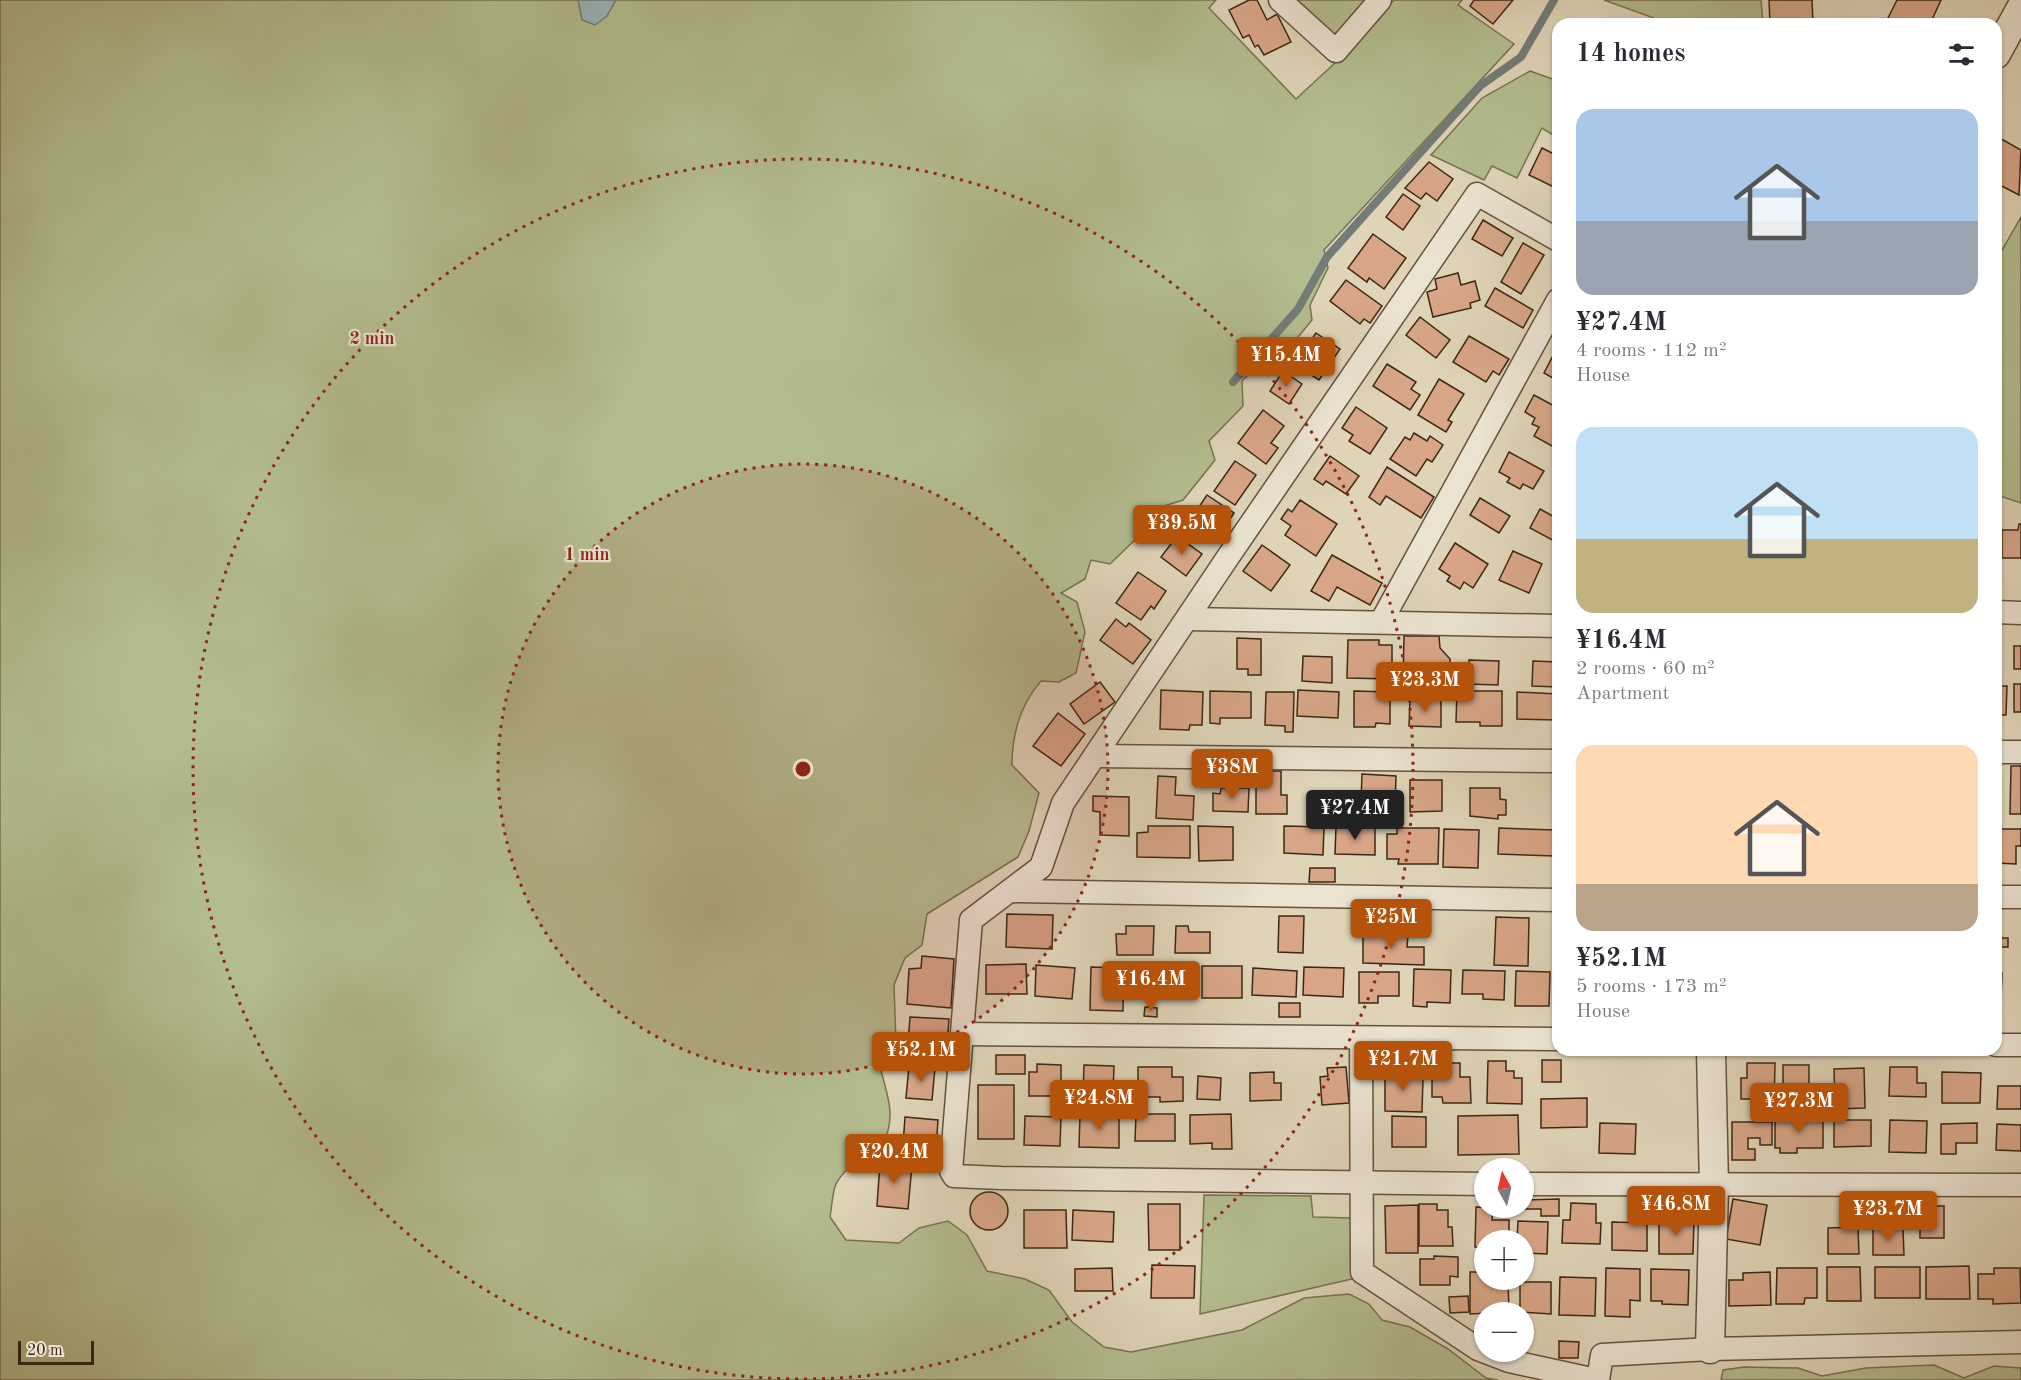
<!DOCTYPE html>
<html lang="en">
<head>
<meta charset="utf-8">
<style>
  :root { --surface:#fff; --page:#f2f2f3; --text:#2b2b33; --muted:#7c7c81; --accent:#b45309 }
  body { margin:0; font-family:"Old Standard TT",serif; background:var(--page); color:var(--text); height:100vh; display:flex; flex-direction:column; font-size:22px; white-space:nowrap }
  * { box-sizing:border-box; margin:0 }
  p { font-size:20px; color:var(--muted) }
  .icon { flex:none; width:33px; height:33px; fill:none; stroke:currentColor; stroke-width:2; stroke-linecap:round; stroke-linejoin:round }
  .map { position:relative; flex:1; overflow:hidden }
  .sheet { position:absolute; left:1552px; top:18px; width:450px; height:1038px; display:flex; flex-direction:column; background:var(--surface); border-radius:18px; box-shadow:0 2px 4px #0004 }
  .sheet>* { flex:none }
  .needle { width:39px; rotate:352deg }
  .tools { position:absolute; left:1474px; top:1158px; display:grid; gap:12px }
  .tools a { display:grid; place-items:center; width:60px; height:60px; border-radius:50%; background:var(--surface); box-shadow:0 2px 4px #0004; font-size:30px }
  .scale { position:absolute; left:18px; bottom:15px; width:76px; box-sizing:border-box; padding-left:6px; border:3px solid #3c2715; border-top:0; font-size:16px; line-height:21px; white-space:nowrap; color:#3c2715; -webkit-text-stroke:4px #eae3d1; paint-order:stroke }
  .price { position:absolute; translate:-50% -51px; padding:0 14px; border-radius:6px; background:var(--accent); color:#fff; font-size:20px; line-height:39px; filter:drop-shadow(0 2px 3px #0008) }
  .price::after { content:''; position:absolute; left:50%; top:36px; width:18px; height:14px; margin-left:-9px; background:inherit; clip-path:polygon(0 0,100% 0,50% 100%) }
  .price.selected { background:#222; color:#fff }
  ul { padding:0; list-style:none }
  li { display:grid; align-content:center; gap:12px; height:318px; padding:0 24px }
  li span { display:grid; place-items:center; height:186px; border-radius:18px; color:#555 }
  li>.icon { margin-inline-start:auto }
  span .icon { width:108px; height:108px; fill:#fffc; stroke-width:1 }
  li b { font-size:26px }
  h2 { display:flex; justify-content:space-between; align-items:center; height:72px; padding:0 24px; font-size:26px }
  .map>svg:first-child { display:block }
  .green { fill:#b3bc8e; stroke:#787252; stroke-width:1.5 }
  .water { fill:#98b5ba; stroke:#737c78; stroke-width:1.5 }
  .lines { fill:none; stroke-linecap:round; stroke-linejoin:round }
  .stream { stroke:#737c78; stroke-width:8 }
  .building { fill:#d8a687; stroke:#3c2715; stroke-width:1.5 }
  .minor-casing { stroke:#65523e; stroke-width:25 }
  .tertiary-casing { stroke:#65523e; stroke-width:31 }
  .minor { stroke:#eae3d1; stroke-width:22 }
  .tertiary { stroke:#eae3d1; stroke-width:28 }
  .ring { fill:none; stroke:#8f2418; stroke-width:3; stroke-dasharray:3 6 }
  .centre { fill:#8f2418; stroke:#eae3d1; stroke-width:3 }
  .ring-label { font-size:18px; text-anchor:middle; font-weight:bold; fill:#8f2418; stroke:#eae3d1; stroke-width:4.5; stroke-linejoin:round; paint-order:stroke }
</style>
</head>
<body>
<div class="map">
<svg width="2021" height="1380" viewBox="0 0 2021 1380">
  <rect width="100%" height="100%" fill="#dfd4b8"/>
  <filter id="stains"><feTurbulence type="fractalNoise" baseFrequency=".00333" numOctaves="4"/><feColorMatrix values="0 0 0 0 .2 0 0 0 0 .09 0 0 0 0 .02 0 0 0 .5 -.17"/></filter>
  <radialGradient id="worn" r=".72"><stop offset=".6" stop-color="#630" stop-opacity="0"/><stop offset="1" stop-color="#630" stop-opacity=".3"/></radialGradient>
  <g class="green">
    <path d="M0,0H1216L1209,8L1296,99L1337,61L1394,0H1462L1458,5L1514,44L1324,250L1328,268L1310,305L1312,320L1280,359L1262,361L1242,381L1243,406L1209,441L1215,460L1183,500L1151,510L1139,536L1110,564L1091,560L1085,579L1061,593L1077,602L1085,632L1076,673L1059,682L1041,681C1021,704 1012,734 1012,765L1039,793L1029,831L1018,857L927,914L922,945L905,958L894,985L896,1044L880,1066C883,1081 890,1098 890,1113C891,1160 852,1153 836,1184C832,1193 832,1207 830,1217L846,1240L899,1243L919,1228L948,1221L967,1235L987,1271L1025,1279L1049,1290L1072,1322L1104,1347L1131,1352L1242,1330L1304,1298L1349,1294L1369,1304L1382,1320L1410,1327L1448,1349L1486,1378L1498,1380H0Z"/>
    <path d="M1294,0H1365L1335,35Z"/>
    <path d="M1604,0H1761L1763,24H1658L1654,18Z"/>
    <path d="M1530,71L1558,81V138L1542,128L1517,178L1492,166L1484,180L1431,155L1482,98Z"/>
    <path d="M2021,217V503L1997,495V259Z"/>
    <path d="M1204,1195L1311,1196L1313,1217L1353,1218L1352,1279L1200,1314Z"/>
    <path d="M1934,1365L1964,1378L1994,1366L2021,1368V1380H1721L1723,1370L1744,1367L1798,1368L1822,1376L1866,1368Z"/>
  </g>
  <path class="water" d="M578,0H616L607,16L595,25L582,20Z"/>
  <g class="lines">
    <path class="stream" d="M1233,382L1298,309L1327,257L1480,86L1521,57L1554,0"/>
  </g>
  <g class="building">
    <path d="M1249,0H1257L1267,20L1277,14L1291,42L1264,55L1258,45L1255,47L1249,35L1243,38L1229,10Z"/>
    <path d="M1474,0H1513L1493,24L1470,6Z"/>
    <path d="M1769,0H1812L1813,24H1770Z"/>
    <path d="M1897,0H1941L1930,24H1885Z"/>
    <path d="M1996,136L2021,150L2019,195L1996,183Z"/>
    <path d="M1542,148L1558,156V189L1529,175Z"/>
    <path d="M1429,162L1453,179L1437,201L1426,193L1421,199L1405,188Z"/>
    <path d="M1403,194L1420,206L1403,230L1386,217Z"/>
    <path d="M1483,220L1513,238L1502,256L1472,239Z"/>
    <path d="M1373,234L1406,258L1384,289L1369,278L1367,282L1348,268Z"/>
    <path d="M1523,243L1544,255L1521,294L1501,282Z"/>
    <path d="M1458,273L1461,285L1475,281L1480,300L1470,303L1471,308L1433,317L1427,292L1437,289L1435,279Z"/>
    <path d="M1346,280L1382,306L1370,323L1364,319L1360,324L1330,301Z"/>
    <path d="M1495,288L1533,310L1523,328L1485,306Z"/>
    <path d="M1420,317L1450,340L1436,358L1406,335Z"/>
    <path d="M1316,333L1340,349L1319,380L1294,364Z"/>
    <path d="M1469,336L1509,359L1499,375L1493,371L1486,382L1453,362Z"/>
    <path d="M1558,346V381L1544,373Z"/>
    <path d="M1387,364L1416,382L1411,389L1420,395L1410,410L1373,386Z"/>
    <path d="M1283,371L1302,384L1289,404L1270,391Z"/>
    <path d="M1439,379L1464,394L1448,420L1452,422L1446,432L1418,415Z"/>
    <path d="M1534,395L1558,408V435L1552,446L1534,436L1539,427L1532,424L1535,418L1525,412Z"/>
    <path d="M1356,407L1387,428L1370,454L1349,441L1353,435L1342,428Z"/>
    <path d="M1263,410L1284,426L1271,443L1278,448L1266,464L1238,443Z"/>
    <path d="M1414,433L1427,441L1430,436L1443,445L1432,462L1427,459L1416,476L1390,459L1405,437L1410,440Z"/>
    <path d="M1509,452L1544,471L1533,489L1523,484L1520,489L1507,482L1510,478L1499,472Z"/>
    <path d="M1330,456L1359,476L1346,494L1326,481L1323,485L1314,479Z"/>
    <path d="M1235,461L1256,475L1235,505L1214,491Z"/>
    <path d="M1387,467L1434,497L1421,518L1386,496L1380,505L1369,497Z"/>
    <path d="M1207,495L1234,513L1218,537L1191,519Z"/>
    <path d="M1480,498L1510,516L1499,533L1470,515Z"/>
    <path d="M1300,500L1337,524L1316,556L1285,535L1291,526L1281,519L1288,509L1292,512Z"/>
    <path d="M1540,509L1558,519V543L1530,528Z"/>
    <path d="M2019,524H2021V558H2002V530H2018Z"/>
    <path d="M1177,536L1202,554L1186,576L1161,557Z"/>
    <path d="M1455,543L1488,564L1473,588L1464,582L1460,589L1447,581L1450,576L1439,569Z"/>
    <path d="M1262,545L1290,565L1271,591L1243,571Z"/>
    <path d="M1513,551L1542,564L1529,593L1499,580Z"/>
    <path d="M1332,555L1382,583L1370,605L1337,587L1329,601L1311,591Z"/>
    <path d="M1138,572L1166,591L1154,609L1151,606L1141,620L1116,603Z"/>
    <path d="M1116,619L1126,627L1129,623L1151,640L1133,664L1100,640Z"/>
    <path d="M1404,636H1439L1440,648L1450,659V672L1442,680H1403Z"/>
    <path d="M1237,638L1261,639V675H1248V669H1237Z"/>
    <path d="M1348,640H1379V645H1392V679L1347,678Z"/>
    <rect x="2014" y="646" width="7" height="23"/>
    <path d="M1303,656L1332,657V683L1302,681Z"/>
    <path d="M1469,660L1499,661L1498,685L1468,684Z"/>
    <path d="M1533,661L1558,662V687L1532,686Z"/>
    <path d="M1100,682L1115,702L1084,724L1070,704Z"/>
    <rect x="2014" y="684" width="7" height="28"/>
    <path d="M1996,686H2007L2006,715H1996Z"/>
    <path d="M1161,690L1203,692L1202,725H1190L1189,730L1160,729Z"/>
    <path d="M1298,690L1339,692L1338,718L1297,716Z"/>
    <path d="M1210,691L1251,692V718H1220V724L1210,723Z"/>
    <path d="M1354,691L1390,692V724L1376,723L1375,727H1354Z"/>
    <path d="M1457,691H1502V726H1480V722H1456Z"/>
    <path d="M1266,692H1294L1293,732H1285V726L1265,725Z"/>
    <path d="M1517,692L1558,694V720L1517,719Z"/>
    <path d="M1410,699L1441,700V727L1409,726Z"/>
    <path d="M1058,713L1085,734L1061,766L1033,746Z"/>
    <path d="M2011,766H2021V814H2010Z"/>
    <path d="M1256,771H1281V795H1287V814H1256Z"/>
    <path d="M1362,774L1396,776L1395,803L1361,802Z"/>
    <path d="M1158,776L1176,777L1175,795L1194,796L1193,820L1156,818Z"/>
    <path d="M1410,780H1442V811L1410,812Z"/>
    <path d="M1221,788H1249L1248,812L1213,811V793L1220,794Z"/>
    <path d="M1470,788H1500V799L1506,800V815H1498V819L1470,816Z"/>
    <path d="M1313,791L1335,792L1334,810H1326V818H1313Z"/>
    <path d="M1093,796L1129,797V836L1100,835V812L1093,811Z"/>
    <path d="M1148,826H1190V858L1137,857V833L1148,832Z"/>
    <path d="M1198,826L1233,827V860L1199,861Z"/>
    <path d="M1284,826L1324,827L1323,855L1284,853Z"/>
    <path d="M1336,827L1375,828V855L1335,854Z"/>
    <path d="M1397,828H1439L1438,864H1398L1399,859H1387V834H1397Z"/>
    <path d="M1499,828L1555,830V856L1498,854Z"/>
    <path d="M1444,829L1479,830L1478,868L1443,867Z"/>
    <path d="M1996,829H2021V846H2016V864L1996,863Z"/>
    <path d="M1310,868H1335V882H1309Z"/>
    <path d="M1007,914L1053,915L1052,949L1006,947Z"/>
    <path d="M1996,914L1997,938H2008V947H1996Z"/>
    <path d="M1279,916H1304L1303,953L1278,952Z"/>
    <path d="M1496,917L1529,918L1528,966L1494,965Z"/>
    <path d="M1126,926H1154L1153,955H1117L1116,934H1126Z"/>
    <path d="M1176,926H1188L1189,932H1210V953H1175Z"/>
    <path d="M1363,934L1408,935L1407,947H1424V965L1363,963Z"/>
    <path d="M922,956L954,959L951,1008L907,1004L909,969L921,968Z"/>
    <path d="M1026,964L1027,994H986V965Z"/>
    <path d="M1036,965L1075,968L1072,999L1035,996Z"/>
    <rect x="1202" y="966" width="40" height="32"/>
    <path d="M1091,967L1124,968L1123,1011L1090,1010Z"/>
    <path d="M1149,967L1186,968L1185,979H1190V997L1139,995L1140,973L1149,974Z"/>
    <path d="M1304,967L1344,968L1343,997L1303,995Z"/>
    <path d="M1253,968L1297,971L1296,997L1252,995Z"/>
    <path d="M1414,969L1451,970L1450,1003L1427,1002V1007L1413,1006Z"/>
    <path d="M1463,970L1505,971L1504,1000L1483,999V994H1462Z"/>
    <path d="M1516,971L1550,972L1549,1006H1515Z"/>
    <path d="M1359,972H1399V996H1378V1003H1359Z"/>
    <path d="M1996,972L2002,973L2001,1000H1996Z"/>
    <rect x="1279" y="1003" width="21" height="14"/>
    <path d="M1145,1007L1157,1008V1017L1144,1016Z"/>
    <path d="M910,1017L949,1019L947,1047L908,1044Z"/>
    <rect x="996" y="1055" width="29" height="19"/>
    <rect x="1542" y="1060" width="19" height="22"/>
    <path d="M1488,1061H1506V1071H1514V1078H1522V1104L1487,1103Z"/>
    <path d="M1432,1063H1460V1077H1470L1471,1103H1443L1442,1097H1432Z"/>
    <path d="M1747,1063H1775L1774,1106H1751V1099H1741V1078H1747Z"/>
    <path d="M1037,1064L1061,1065V1096H1029V1072H1037Z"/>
    <path d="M1084,1065L1114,1066L1113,1092L1102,1091V1097L1083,1096Z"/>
    <path d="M1783,1065H1809V1085H1818V1099H1783Z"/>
    <path d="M909,1066L935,1068L932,1100L906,1098Z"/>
    <path d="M1138,1067H1172V1077H1183V1101L1160,1102V1097H1138Z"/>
    <path d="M1346,1067L1349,1103L1322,1105L1320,1077L1328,1076L1327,1068Z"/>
    <path d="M1890,1067H1917V1083H1926V1097L1889,1096Z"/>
    <path d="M1864,1068L1865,1108L1835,1109L1834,1069Z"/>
    <path d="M1385,1071H1414V1078H1423L1422,1112L1385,1111Z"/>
    <path d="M1274,1072V1083H1281V1100L1250,1101V1073Z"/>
    <path d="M1942,1072L1981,1073L1980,1103H1942Z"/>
    <path d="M1198,1076L1221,1078L1220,1100L1197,1099Z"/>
    <rect x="978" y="1085" width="36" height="54"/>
    <path d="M1998,1086H2021V1109H1997Z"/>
    <path d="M1587,1098V1127L1541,1128V1099Z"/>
    <path d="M1136,1114H1175V1141H1135Z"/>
    <path d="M1231,1114L1232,1149H1212V1143L1190,1144V1115Z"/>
    <path d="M1080,1115H1119V1148L1079,1147Z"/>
    <path d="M1518,1115L1519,1154L1458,1155V1116Z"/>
    <path d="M1025,1116L1061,1117L1060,1146L1024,1145Z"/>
    <path d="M1392,1116L1426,1117V1147H1392Z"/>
    <path d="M905,1117L938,1120L936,1148L903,1145Z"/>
    <path d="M1823,1117V1148H1797V1153H1780V1148H1775V1118Z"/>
    <path d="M1834,1120H1871V1146L1834,1147Z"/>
    <path d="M1890,1120L1927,1121L1926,1153L1889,1152Z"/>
    <path d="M1732,1122H1772V1145H1760V1138H1748V1149H1755V1160H1732Z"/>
    <path d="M1600,1123L1636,1124L1635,1154L1599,1153Z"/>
    <path d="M1977,1123V1143H1956V1154H1941V1124Z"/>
    <path d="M1997,1124L2021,1125V1151L1996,1150Z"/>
    <path d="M880,1162L912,1165L908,1209L877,1206Z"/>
    <circle cx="989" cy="1211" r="19"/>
    <path d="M1559,1199V1216H1541V1209H1524V1200Z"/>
    <path d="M1733,1199L1767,1205L1760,1245L1726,1239Z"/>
    <path d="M1571,1203L1596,1204V1223H1601L1600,1244L1562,1243L1563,1220H1570Z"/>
    <path d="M1148,1204H1180V1250H1149Z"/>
    <path d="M1419,1204H1437V1210H1448V1227H1452L1453,1246H1419Z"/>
    <path d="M1418,1205V1253H1386L1385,1206Z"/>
    <rect x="1920" y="1206" width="24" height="32"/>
    <path d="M1476,1207L1493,1208L1492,1220H1509V1240H1485V1248L1475,1247Z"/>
    <path d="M1024,1210H1066L1067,1248H1024Z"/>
    <path d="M1073,1210L1114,1212L1113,1242L1072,1240Z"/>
    <path d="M1659,1220H1694L1693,1254H1659Z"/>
    <path d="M1518,1221L1548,1222L1547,1254L1524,1253V1240H1517Z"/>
    <path d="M1612,1222L1647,1223V1251L1612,1250Z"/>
    <path d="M1858,1227L1859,1254H1828V1228Z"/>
    <path d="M1873,1229H1903L1904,1255H1873Z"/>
    <path d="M1434,1256L1458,1257V1277L1450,1276V1285H1420V1259H1434Z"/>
    <path d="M1152,1265L1195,1266L1194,1298H1151Z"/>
    <path d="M1969,1266L1970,1299H1926V1267Z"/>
    <path d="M1827,1267H1860L1861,1301H1827Z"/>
    <rect x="1875" y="1267" width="45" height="31"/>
    <path d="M1112,1268L1113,1291H1075V1269Z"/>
    <path d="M1606,1268L1640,1269V1301L1630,1300V1317L1605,1316Z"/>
    <path d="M1777,1268H1817V1298H1805L1804,1304H1776Z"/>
    <path d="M1994,1268H2020L2021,1303L1993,1304V1299H1978V1274H1994Z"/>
    <path d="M1651,1269L1689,1270L1688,1305L1662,1304V1301H1651Z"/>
    <path d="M1470,1272H1485V1280H1508L1509,1312L1470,1314Z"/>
    <path d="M1770,1272L1771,1305L1729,1306V1280H1743V1273Z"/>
    <path d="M1560,1277L1596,1278L1595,1316L1559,1315Z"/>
    <path d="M1520,1282H1551V1314L1520,1312Z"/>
    <path d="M1468,1296L1469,1312L1450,1313L1449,1297Z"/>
    <path d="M1559,1341L1579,1342L1578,1358H1559Z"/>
  </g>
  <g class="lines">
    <g class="minor-casing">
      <g id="minor">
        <path d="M1280,0L1336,51L1380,0"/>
        <path d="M1996,612L2021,613"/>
        <path d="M1187,619L1558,626"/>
        <path d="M1381,622L1558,300"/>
        <path d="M1996,752H2021"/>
        <path d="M1097,756L1558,761"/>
        <path d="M1010,891L1558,900"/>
        <path d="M1996,897H2021"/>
        <path d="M962,1034L1558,1039"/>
        <path d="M1361,1039L1362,1272L1478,1349L1509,1361L1596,1380"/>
        <path d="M1996,1045H2021"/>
        <path d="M1485,1184L1001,1178L954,1176L951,1171L971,920L1041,867L1063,803L1226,560L1477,194L1558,240"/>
        <path d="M1524,1184L2021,1185"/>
        <path d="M1598,1380L1602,1355L1710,1349L2021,1342"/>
      </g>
    </g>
    <g class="tertiary-casing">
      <g id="tertiary">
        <path d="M1996,54L2021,8"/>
        <path d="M1710,1349L1714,1186L1711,1050"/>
      </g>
    </g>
    <use href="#minor" class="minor"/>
    <use href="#tertiary" class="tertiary"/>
  </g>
  <circle cx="803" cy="769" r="305" fill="#8f2418" fill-opacity=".12"/>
  <g class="ring">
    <circle cx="803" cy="769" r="305"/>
    <circle cx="803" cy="769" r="610"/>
  </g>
  <circle cx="803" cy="769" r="9" class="centre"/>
  <g class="ring-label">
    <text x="372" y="344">2 min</text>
    <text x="587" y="560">1 min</text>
  </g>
  <rect width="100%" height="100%" filter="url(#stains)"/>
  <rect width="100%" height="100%" fill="url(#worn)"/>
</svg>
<div class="tools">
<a><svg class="needle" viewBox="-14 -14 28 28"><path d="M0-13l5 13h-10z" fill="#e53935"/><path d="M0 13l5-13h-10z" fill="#7c7c81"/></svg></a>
<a>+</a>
<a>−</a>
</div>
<div class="scale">20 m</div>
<b class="price" style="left:1286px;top:388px">¥15.4M</b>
<b class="price" style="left:1182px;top:556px">¥39.5M</b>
<b class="price" style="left:1425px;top:713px">¥23.3M</b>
<b class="price" style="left:1232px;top:800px">¥38M</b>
<b class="price selected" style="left:1355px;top:841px">¥27.4M</b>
<b class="price" style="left:1391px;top:950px">¥25M</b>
<b class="price" style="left:1151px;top:1012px">¥16.4M</b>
<b class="price" style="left:921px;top:1083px">¥52.1M</b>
<b class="price" style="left:1403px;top:1092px">¥21.7M</b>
<b class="price" style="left:1099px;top:1131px">¥24.8M</b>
<b class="price" style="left:1799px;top:1134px">¥27.3M</b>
<b class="price" style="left:894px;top:1185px">¥20.4M</b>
<b class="price" style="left:1676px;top:1237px">¥46.8M</b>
<b class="price" style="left:1888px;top:1242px">¥23.7M</b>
<section class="sheet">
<h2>14 homes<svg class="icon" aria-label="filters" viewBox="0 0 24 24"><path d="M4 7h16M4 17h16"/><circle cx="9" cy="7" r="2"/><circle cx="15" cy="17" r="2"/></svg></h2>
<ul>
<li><span style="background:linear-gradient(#a9c7e8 60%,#9aa5b1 0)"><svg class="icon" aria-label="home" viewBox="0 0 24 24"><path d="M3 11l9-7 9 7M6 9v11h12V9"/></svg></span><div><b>¥27.4M</b><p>4 rooms · 112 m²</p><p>House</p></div></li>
<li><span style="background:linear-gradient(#bfe0f5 60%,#c2b280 0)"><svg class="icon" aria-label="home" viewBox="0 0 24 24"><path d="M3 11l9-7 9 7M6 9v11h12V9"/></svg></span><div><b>¥16.4M</b><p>2 rooms · 60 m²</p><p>Apartment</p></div></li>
<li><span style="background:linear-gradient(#ffd9b3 75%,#b9a48a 0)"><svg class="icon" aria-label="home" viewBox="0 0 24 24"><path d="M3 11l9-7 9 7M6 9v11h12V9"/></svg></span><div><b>¥52.1M</b><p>5 rooms · 173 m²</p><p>House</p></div></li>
</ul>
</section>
</div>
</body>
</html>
